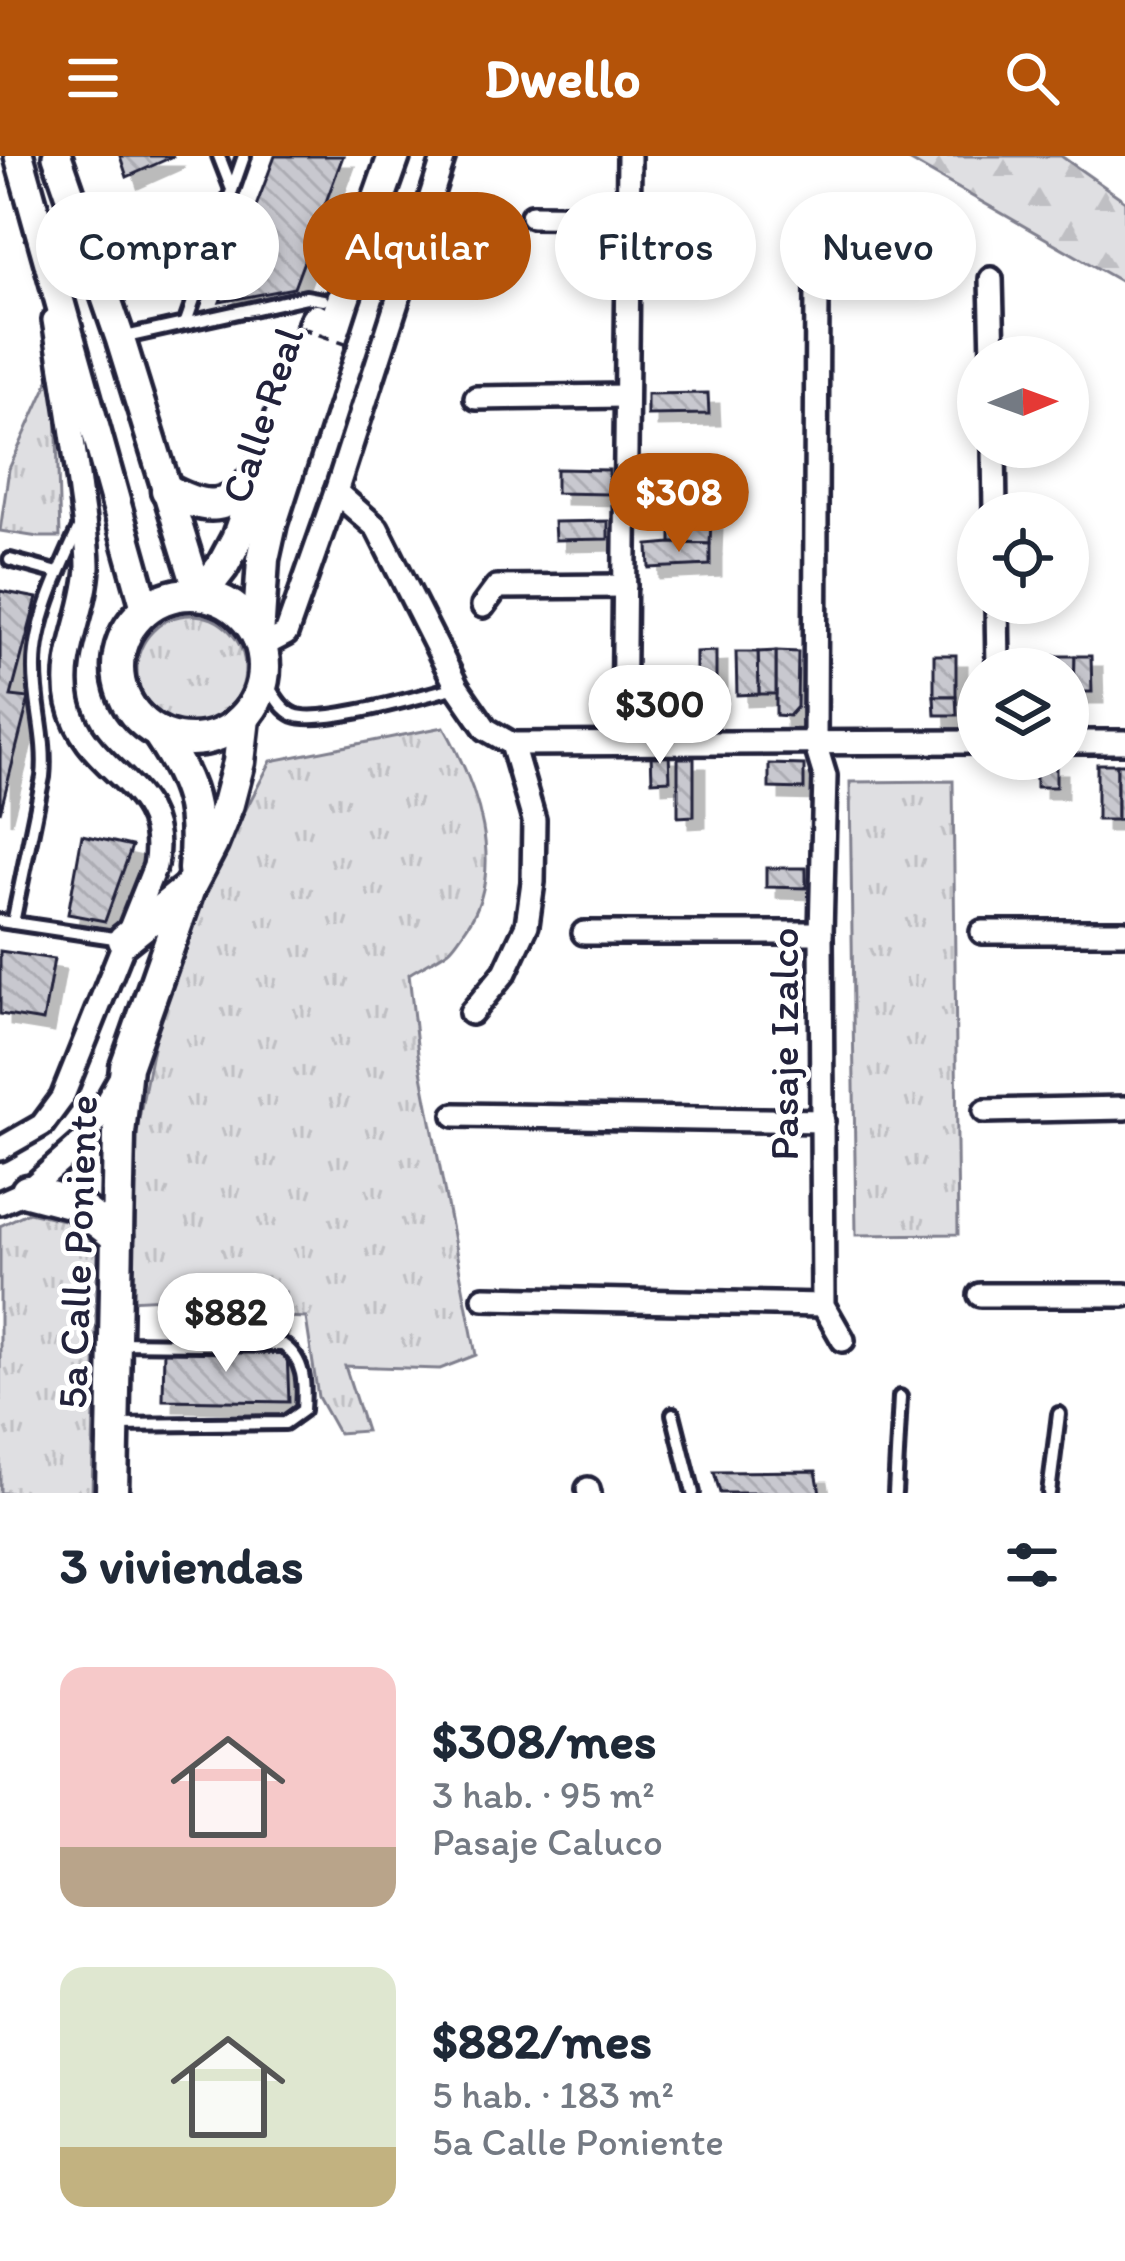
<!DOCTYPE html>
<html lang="es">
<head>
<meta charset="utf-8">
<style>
  :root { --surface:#fff; --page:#f2f2f3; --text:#1f2937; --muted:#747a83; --accent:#b45309 }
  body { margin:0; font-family:Itim,sans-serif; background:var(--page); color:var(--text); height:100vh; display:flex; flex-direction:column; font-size:45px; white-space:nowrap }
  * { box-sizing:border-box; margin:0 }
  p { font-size:39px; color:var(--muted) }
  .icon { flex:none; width:66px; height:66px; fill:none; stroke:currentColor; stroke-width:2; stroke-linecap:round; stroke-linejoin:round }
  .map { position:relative; height:1337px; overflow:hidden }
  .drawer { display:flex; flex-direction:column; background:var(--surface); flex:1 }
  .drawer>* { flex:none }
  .hud { position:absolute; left:36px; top:36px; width:1053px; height:108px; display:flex; gap:24px }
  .needle { width:78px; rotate:89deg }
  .buttons { position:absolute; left:957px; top:180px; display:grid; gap:24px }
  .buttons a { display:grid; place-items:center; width:132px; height:132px; border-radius:50%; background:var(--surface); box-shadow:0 6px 18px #0003; font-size:60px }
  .price { position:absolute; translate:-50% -102px; padding:0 27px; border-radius:42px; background:#fff; color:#222; font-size:39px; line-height:78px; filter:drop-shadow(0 3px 6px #0008) }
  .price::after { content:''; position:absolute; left:50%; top:72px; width:36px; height:27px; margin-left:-18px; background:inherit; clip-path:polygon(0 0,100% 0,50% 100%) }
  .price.active { background:var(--accent); color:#fff }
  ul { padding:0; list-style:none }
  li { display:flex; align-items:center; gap:36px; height:300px; padding:0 60px }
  li span { display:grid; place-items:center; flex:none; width:336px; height:240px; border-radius:24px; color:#555 }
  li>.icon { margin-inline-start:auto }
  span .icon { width:144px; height:144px; fill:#fffc; stroke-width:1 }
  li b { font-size:51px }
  h2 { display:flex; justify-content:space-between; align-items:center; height:144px; padding:0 60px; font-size:51px }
  .chip { padding:0 42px; border-radius:54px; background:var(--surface); box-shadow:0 6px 18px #0003; font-size:42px; line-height:108px }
  .chip.active { background:var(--accent); color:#fff }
  header { display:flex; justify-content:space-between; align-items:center; height:156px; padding:0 60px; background:var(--accent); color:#fff; font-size:54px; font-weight:700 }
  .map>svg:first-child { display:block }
  .grass { fill:url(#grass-tufts); stroke:#80808e; stroke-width:3 }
  .forest { fill:url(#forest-firs); stroke:#80808e; stroke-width:3 }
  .building { fill:url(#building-back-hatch); stroke:#22223b; stroke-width:3; filter:url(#shadow) }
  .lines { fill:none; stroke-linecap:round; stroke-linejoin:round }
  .service-casing { stroke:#22223b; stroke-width:20 }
  .minor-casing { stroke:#22223b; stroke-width:30 }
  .tertiary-casing { stroke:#22223b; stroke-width:36 }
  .secondary-casing { stroke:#22223b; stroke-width:39 }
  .service { stroke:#fff; stroke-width:10 }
  .minor { stroke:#fff; stroke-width:21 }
  .tertiary { stroke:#fff; stroke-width:27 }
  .secondary { stroke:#fff; stroke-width:30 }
  .path-bridge { stroke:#22223b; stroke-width:4.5; stroke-dasharray:12 9; stroke-linecap:butt }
  .labels { text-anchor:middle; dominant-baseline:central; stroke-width:10; stroke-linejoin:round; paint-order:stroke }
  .street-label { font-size:42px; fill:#22223b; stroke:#fff }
</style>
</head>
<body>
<header><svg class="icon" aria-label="menu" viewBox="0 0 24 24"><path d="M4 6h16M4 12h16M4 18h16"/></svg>Dwello<svg class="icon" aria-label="search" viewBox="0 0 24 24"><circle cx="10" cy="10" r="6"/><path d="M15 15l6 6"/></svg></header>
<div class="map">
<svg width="1125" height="1337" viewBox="0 0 1125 1337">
  <defs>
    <pattern id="grass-tufts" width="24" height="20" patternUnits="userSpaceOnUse" patternTransform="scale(3)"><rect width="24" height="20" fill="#dfdfe2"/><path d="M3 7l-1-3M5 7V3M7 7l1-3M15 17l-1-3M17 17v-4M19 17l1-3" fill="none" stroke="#bfbfc3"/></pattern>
    <pattern id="forest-firs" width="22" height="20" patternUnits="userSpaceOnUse" patternTransform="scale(3)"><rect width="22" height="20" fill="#dfdfe2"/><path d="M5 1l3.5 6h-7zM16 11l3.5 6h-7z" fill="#bfbfc3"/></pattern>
    <pattern id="building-back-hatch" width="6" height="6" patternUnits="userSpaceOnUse" patternTransform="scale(3)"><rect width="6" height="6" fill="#c8c8cf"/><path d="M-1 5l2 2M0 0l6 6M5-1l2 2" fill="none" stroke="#acacb3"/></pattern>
    <filter id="shadow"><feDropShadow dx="11" dy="11" stdDeviation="0" flood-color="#0004"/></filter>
  </defs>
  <rect width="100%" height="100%" fill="#fff"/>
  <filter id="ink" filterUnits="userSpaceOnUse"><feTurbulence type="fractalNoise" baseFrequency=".00833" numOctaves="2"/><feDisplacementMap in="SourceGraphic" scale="24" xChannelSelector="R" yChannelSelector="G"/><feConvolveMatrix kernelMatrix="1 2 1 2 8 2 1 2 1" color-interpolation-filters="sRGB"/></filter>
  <g filter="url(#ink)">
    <g class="grass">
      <path d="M55,211L60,381H38L0,375L9,313Z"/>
      <circle cx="191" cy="513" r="54"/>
      <path d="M444,571C476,628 508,712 466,772C461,779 455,789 449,794C439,802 421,810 409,818L418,898L476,1199L440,1213L345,1210L366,1275L338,1277L318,1241L306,1162L286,1161L285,1136L128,1144L134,988L156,876L202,738L271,605Z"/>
      <path d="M953,625L958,1078L856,1079L850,626Z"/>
      <path d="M29,1056L68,1065L98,1090L92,1337H0V1070Z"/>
    </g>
    <path class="forest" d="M902,0H1061L1125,45V128Z"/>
    <g class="building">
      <path d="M120,0H174L127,21Z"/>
      <path d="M275,0H343L294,132L220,146Z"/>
      <path d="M708,237L709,258L647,259V238Z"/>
      <path d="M556,313L609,314V338L556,337Z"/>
      <path d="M671,362L711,363L710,388L671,387Z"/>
      <path d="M608,365V383L555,384L554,366Z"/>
      <path d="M671,387L710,388V409L649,412L648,389Z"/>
      <path d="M0,435L37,442L11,540L29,542L0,657Z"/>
      <path d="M716,495V538H696V496Z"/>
      <path d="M776,495L798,496L797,551L789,560L776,559Z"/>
      <path d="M776,495V538H759L758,496Z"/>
      <path d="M736,496H758L759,538L737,539Z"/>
      <rect x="934" y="499" width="22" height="41"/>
      <rect x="1037" y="500" width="20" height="13"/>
      <path d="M1057,500H1075V530H1068V513H1057Z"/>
      <path d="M1075,500H1091L1092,536H1074Z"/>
      <path d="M934,540H956L957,559H935Z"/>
      <path d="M651,597H669L670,624L652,625Z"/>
      <path d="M678,602H694V660L678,661Z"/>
      <path d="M769,608L804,609V633L769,632Z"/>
      <rect x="1036" y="608" width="20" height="23"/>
      <rect x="1097" y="608" width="20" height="56"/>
      <rect x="1117" y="608" width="8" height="56"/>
      <path d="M82,679L132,690L105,765L68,758Z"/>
      <path d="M766,712H806V732L766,731Z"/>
      <path d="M0,795L54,803L43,865L0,858Z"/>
      <path d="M277,1137V1174H179V1138Z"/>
      <path d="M164,1192L287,1195L289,1246L163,1244Z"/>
      <path d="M816,1315L820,1337H720L714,1316Z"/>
    </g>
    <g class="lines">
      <g class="service-casing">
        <g id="service">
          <path d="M219,0L231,31"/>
          <path d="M186,166L244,0"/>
          <path d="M121,182L306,141L323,144"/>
          <path d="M10,404L58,417"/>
          <path d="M263,522C272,535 280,553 294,559C322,570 424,539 457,531"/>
          <path d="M0,765L121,783"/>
          <path d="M13,767L43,621C47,582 34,548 35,510C35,464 62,410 81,368"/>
          <path d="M115,1187L283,1189C305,1204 305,1228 303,1254L285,1267L116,1269"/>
          <path d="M673,1258L693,1337"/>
          <path d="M895,1337L900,1241"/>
          <path d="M1049,1337L1059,1258"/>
        </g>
      </g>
      <g class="minor-casing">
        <g id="minor">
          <path d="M532,60L628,61"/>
          <path d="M991,123L993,201"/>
          <path d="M817,125L815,587L825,620L821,777L823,1149L843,1184"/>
          <path d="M476,242L626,240"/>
          <path d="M994,291L995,357"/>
          <path d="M336,336L377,372L457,531L486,573L512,588L534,664L533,726L527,769L505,816L471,857"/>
          <path d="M997,447L998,513"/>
          <path d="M483,450L497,431L625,430"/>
          <path d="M261,491L286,478L336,336L444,0"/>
          <path d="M1068,586H1125"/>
          <path d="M623,587L629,0"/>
          <path d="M512,588L978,586"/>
          <path d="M982,776H1125"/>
          <path d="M584,777H821"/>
          <path d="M985,955L1125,952"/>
          <path d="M455,959L823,965"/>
          <path d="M0,993L42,969L62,942L155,710C171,625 86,621 69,547C59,500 86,457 88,411C88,383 82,355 79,328C72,273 63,218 54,164"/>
          <path d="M0,1047L27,1035L85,984L120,922"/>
          <path d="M980,1139H1125"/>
          <path d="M484,1142L823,1149"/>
          <path d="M588,1333L589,1337"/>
        </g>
      </g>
      <g class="tertiary-casing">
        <g id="tertiary">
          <path d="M19,0L146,454"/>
          <path d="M57,0L120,182L199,438"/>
        </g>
      </g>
      <g class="secondary-casing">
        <g id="secondary">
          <path d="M167,334C205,355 229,356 257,319"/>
          <circle cx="191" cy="511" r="73"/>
          <path d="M201,438L222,411L237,383L316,164"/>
          <path d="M258,481L263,403L271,367L343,144L394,0"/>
          <path d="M159,578C192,627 200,654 194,713"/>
          <path d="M124,784L189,732"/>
          <path d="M27,1035L73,1047L117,1081"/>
          <path d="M112,1337L119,978L126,911L189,732L212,688L228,648L239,606L244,562"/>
        </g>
      </g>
      <use href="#service" class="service"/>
      <use href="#minor" class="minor"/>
      <use href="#tertiary" class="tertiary"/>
      <use href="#secondary" class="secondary"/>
      <path class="path-bridge" d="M299,171L355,191"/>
    </g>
  </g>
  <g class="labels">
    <g class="street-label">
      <text transform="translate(262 259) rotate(-72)">Calle Real</text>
      <text transform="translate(783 888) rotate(-90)">Pasaje Izalco</text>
      <text transform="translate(77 1096) rotate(-88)">5a Calle Poniente</text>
    </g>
  </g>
</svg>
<div class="buttons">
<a><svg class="needle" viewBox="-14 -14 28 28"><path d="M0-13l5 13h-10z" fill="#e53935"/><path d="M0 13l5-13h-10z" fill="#747a83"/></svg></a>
<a><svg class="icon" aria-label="locate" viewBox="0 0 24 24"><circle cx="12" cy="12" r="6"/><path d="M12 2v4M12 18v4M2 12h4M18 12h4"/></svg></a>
<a><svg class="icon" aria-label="layers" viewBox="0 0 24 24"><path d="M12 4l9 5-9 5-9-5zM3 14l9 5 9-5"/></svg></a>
</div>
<b class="price active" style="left:679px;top:399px">$308</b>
<b class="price" style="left:660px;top:611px">$300</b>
<b class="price" style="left:226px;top:1219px">$882</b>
<div class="hud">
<a class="chip">Comprar</a>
<a class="chip active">Alquilar</a>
<a class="chip">Filtros</a>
<a class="chip">Nuevo</a>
</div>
</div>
<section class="drawer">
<h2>3 viviendas<svg class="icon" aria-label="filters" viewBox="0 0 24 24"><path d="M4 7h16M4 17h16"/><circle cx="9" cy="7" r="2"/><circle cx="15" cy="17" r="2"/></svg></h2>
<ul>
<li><span style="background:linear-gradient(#f6c9c9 75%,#b9a48a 0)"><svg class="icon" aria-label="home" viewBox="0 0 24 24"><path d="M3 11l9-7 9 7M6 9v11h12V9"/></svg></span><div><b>$308/mes</b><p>3 hab. · 95 m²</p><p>Pasaje Caluco</p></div></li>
<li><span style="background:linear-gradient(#dfe7d0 75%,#c2b280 0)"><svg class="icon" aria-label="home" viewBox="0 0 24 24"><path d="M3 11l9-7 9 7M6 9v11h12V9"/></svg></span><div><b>$882/mes</b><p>5 hab. · 183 m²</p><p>5a Calle Poniente</p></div></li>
</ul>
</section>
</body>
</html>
